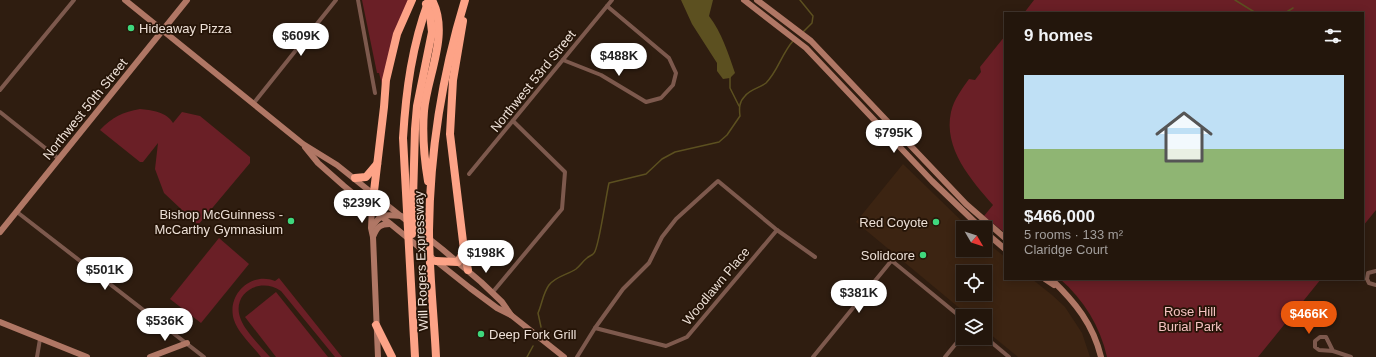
<!DOCTYPE html>
<html lang="en">
<head>
<meta charset="utf-8">
<style>
  :root { --surface:#23160c; --page:#2f231a; --text:#f1f3f6; --muted:#a39f9d; --line:#40352d; --accent:#ea580c }
  body { margin:0; font-family:Arial,sans-serif; background:var(--page); color:var(--text); height:100vh; display:flex; flex-direction:column; font-size:15px; white-space:nowrap }
  * { box-sizing:border-box; margin:0 }
  p { font-size:13px; color:var(--muted) }
  .icon { flex:none; width:22px; height:22px; fill:none; stroke:currentColor; stroke-width:2; stroke-linecap:round; stroke-linejoin:round }
  .map { position:relative; flex:1; overflow:hidden }
  .side { position:absolute; left:1004px; top:12px; width:360px; height:268px; display:flex; flex-direction:column; background:var(--surface); border-radius:0px; box-shadow:0 2px 10px #0003,0 0 0 1px var(--line) }
  .side>* { flex:none }
  .needle { width:26px; rotate:129deg }
  .fabs { position:absolute; left:956px; top:221px; display:grid; gap:8px }
  .fabs a { display:grid; place-items:center; width:36px; height:36px; border-radius:0px; background:var(--surface); box-shadow:0 2px 10px #0003,0 0 0 1px var(--line); font-size:20px }
  .price { position:absolute; translate:-50% -34px; padding:0 9px; border-radius:14px; background:#fff; color:#222; font-size:13px; line-height:26px; filter:drop-shadow(0 1px 2px #0008) }
  .price::after { content:''; position:absolute; left:50%; top:24px; width:12px; height:9px; margin-left:-6px; background:inherit; clip-path:polygon(0 0,100% 0,50% 100%) }
  .price.current { background:var(--accent); color:#fff }
  ul { padding:0; list-style:none }
  li { display:grid; align-content:center; gap:8px; height:212px; padding:0 20px }
  li+li { border-top:1px solid var(--line) }
  li span { display:grid; place-items:center; height:124px; border-radius:0px; color:#555 }
  li>.icon { margin-inline-start:auto }
  span .icon { width:72px; height:72px; fill:#fffc; stroke-width:1 }
  li b { font-size:17px }
  h2 { display:flex; justify-content:space-between; align-items:center; height:48px; padding:0 20px; font-size:17px }
  .map>svg:first-child { display:block }
  .built { fill:#3c2412; fill-rule:evenodd }
  .green { fill:#6a1f26 }
  .water { fill:#5c5020 }
  .lines { fill:none; stroke-linecap:round; stroke-linejoin:round }
  .stream { stroke:#5c5020; stroke-width:1.5 }
  .street { stroke:#7d594d; stroke-width:4 }
  .secondary { stroke:#b07765; stroke-width:6 }
  .highway { stroke:#fda387; stroke-width:8 }
  .poi-dot { fill:#3fd77d; stroke:#251407; stroke-width:1.5 }
  .labels { text-anchor:middle; dominant-baseline:central; stroke-width:3.5; stroke-linejoin:round; paint-order:stroke }
  .poi-label { font-size:13px; fill:#ede0d7; stroke:#251407; text-anchor:end }
  .street-label { font-size:13px; fill:#ede0d7; stroke:#251407 }
  .park-label { font-size:13px; fill:#f4c2c1; stroke:#251407 }
</style>
</head>
<body>
<div class="map">
<svg width="1376" height="357" viewBox="0 0 1376 357">
  <rect width="100%" height="100%" fill="#2f1d10"/>
  <path class="built" d="M903,164L969,228H963V250H985V241L1005,257V279H1032L1052,295L1065,307L1082,333L1090,357H1018L985,330V316H969L856,222ZM963,272H985V294H963Z"/>
  <g class="green">
    <path d="M362,0H408L383,88L379,73H377Z"/>
    <path d="M1034,0H1376V210L1363,226V13H1024Z"/>
    <path d="M1005,36V233L984,216L993,205C971,180 943,148 951,112C954,99 962,89 969,79L975,80L981,72L980,67Z"/>
    <path d="M140,109C151,110 167,112 173,123L182,112L200,116L250,157V163L198,225L164,193L155,169L158,143L143,162H140L100,130C112,117 123,112 140,109Z"/>
    <path d="M219,238L249,264L201,323L170,299Z"/>
    <path d="M279,278L342,357H335L281,291C259,276 230,294 241,320C246,332 261,347 270,357H261C253,346 238,333 234,320C226,295 251,271 275,281Z"/>
    <path d="M1060,279H1321L1258,357H1107C1100,326 1084,300 1060,279Z"/>
    <path d="M276,292L328,357H276L245,317Z"/>
  </g>
  <path class="water" d="M681,0H713L709,16C722,33 728,53 735,73L730,78L723,79L717,71V63L692,24Z"/>
  <g class="lines">
    <g class="stream">
      <path d="M800,0L813,16L812,23L803,32"/>
      <path d="M1235,0L1256,13"/>
      <path d="M1285,13L1293,8"/>
      <path d="M730,77V88L739,106"/>
      <path d="M541,327L538,313C542,304 543,293 549,285C556,276 567,275 576,269C580,266 583,261 587,258C589,256 593,255 594,253C599,248 606,195 609,183L646,174L662,159L675,152L719,142L727,135L740,116C739,108 739,102 745,96C750,89 760,88 766,83C778,71 782,53 793,41"/>
      <path d="M527,357L533,346"/>
    </g>
    <g class="street">
      <path d="M358,0L375,93"/>
      <path d="M563,60L601,75L646,102L661,98L673,85L676,73L669,58L607,6"/>
      <path d="M0,90L74,0"/>
      <path d="M253,104L336,0"/>
      <path d="M0,112L59,159"/>
      <path d="M469,174L612,0"/>
      <path d="M17,212L204,357"/>
      <path d="M886,256L963,319"/>
      <path d="M1376,271L1368,273L1367,279L1369,283L1376,285"/>
      <path d="M492,293L562,209L565,172L513,121"/>
      <path d="M595,328L666,346L687,337L777,230"/>
      <path d="M985,337L1009,357"/>
      <path d="M1333,351L1326,337H1320L1315,341V347L1319,350L1333,351L1351,357"/>
      <path d="M37,357L40,339"/>
      <path d="M577,357L595,328L623,289L649,263L662,237L676,219L718,181L777,230L815,257"/>
      <path d="M813,357L892,260"/>
      <path d="M945,357L963,335"/>
    </g>
    <g class="secondary">
      <path d="M125,0L303,144L337,165L442,249L481,282L502,302L511,315"/>
      <path d="M744,0L806,48L932,181L981,228"/>
      <path d="M757,0L811,41L966,204L1005,238"/>
      <path d="M305,147L318,163L344,186L436,261L470,288L497,308L511,315L564,357"/>
      <path d="M372,208L371,228L373,237L378,357"/>
      <path d="M372,227C382,212 385,215 401,216"/>
      <path d="M0,232L187,0"/>
      <path d="M985,232L1005,249"/>
      <path d="M373,237C377,227 380,224 390,224"/>
      <path d="M1045,279L1054,285"/>
      <path d="M1051,279C1075,302 1093,324 1101,357"/>
      <path d="M0,322L87,357"/>
      <path d="M150,357L187,343"/>
    </g>
    <g class="highway">
      <path d="M463,21L453,80L450,134L464,250L468,270"/>
      <path d="M355,178L366,177L377,164"/>
      <path d="M428,181C424,157 422,135 424,111C427,76 450,34 432,0"/>
      <path d="M372,208L384,107L386,80L397,34L412,0"/>
      <path d="M412,234L415,129L417,106L432,32L430,14L426,4"/>
      <path d="M436,261L458,262L464,251"/>
      <path d="M376,325L392,357"/>
      <path d="M415,357L403,138C406,90 412,45 429,0"/>
      <path d="M436,357C434,315 429,272 429,230C430,151 442,75 465,0"/>
    </g>
  </g>
  <g class="poi-dot">
    <circle cx="131" cy="28" r="4"/>
    <circle cx="291" cy="221" r="4"/>
    <circle cx="936" cy="222" r="4"/>
    <circle cx="923" cy="255" r="4"/>
    <circle cx="481" cy="334" r="4"/>
  </g>
  <g class="labels">
    <g class="poi-label">
      <text x="139" y="28" text-anchor="start">Hideaway Pizza</text>
      <text x="283" y="214">Bishop McGuinness -<tspan x="283" dy="15">McCarthy Gymnasium</tspan></text>
      <text x="928" y="222">Red Coyote</text>
      <text x="915" y="255">Solidcore</text>
      <text x="489" y="334" text-anchor="start">Deep Fork Grill</text>
    </g>
    <g class="street-label">
      <text transform="translate(533 81) rotate(-51)">Northwest 53rd Street</text>
      <text transform="translate(85 109) rotate(-51)">Northwest 50th Street</text>
      <text transform="translate(421 261) rotate(-92)">Will Rogers Expressway</text>
      <text transform="translate(716 286) rotate(-50)">Woodlawn Place</text>
    </g>
    <g class="park-label">
      <text x="1190" y="311">Rose Hill<tspan x="1190" dy="15">Burial Park</tspan></text>
    </g>
  </g>
</svg>
<div class="fabs">
<a><svg class="needle" viewBox="-14 -14 28 28"><path d="M0-13l5 13h-10z" fill="#e53935"/><path d="M0 13l5-13h-10z" fill="#a39f9d"/></svg></a>
<a><svg class="icon" aria-label="locate" viewBox="0 0 24 24"><circle cx="12" cy="12" r="6"/><path d="M12 2v4M12 18v4M2 12h4M18 12h4"/></svg></a>
<a><svg class="icon" aria-label="layers" viewBox="0 0 24 24"><path d="M12 4l9 5-9 5-9-5zM3 14l9 5 9-5"/></svg></a>
</div>
<b class="price" style="left:301px;top:57px">$609K</b>
<b class="price" style="left:619px;top:77px">$488K</b>
<b class="price" style="left:894px;top:154px">$795K</b>
<b class="price" style="left:362px;top:224px">$239K</b>
<b class="price" style="left:486px;top:274px">$198K</b>
<b class="price" style="left:105px;top:291px">$501K</b>
<b class="price" style="left:859px;top:314px">$381K</b>
<b class="price current" style="left:1309px;top:335px">$466K</b>
<b class="price" style="left:165px;top:342px">$536K</b>
<section class="side">
<h2>9 homes<svg class="icon" aria-label="filters" viewBox="0 0 24 24"><path d="M4 7h16M4 17h16"/><circle cx="9" cy="7" r="2"/><circle cx="15" cy="17" r="2"/></svg></h2>
<ul>
<li><span style="background:linear-gradient(#bfe0f5 60%,#8fb573 0)"><svg class="icon" aria-label="home" viewBox="0 0 24 24"><path d="M3 11l9-7 9 7M6 9v11h12V9"/></svg></span><div><b>$466,000</b><p>5 rooms · 133 m²</p><p>Claridge Court</p></div></li>
</ul>
</section>
</div>
</body>
</html>
